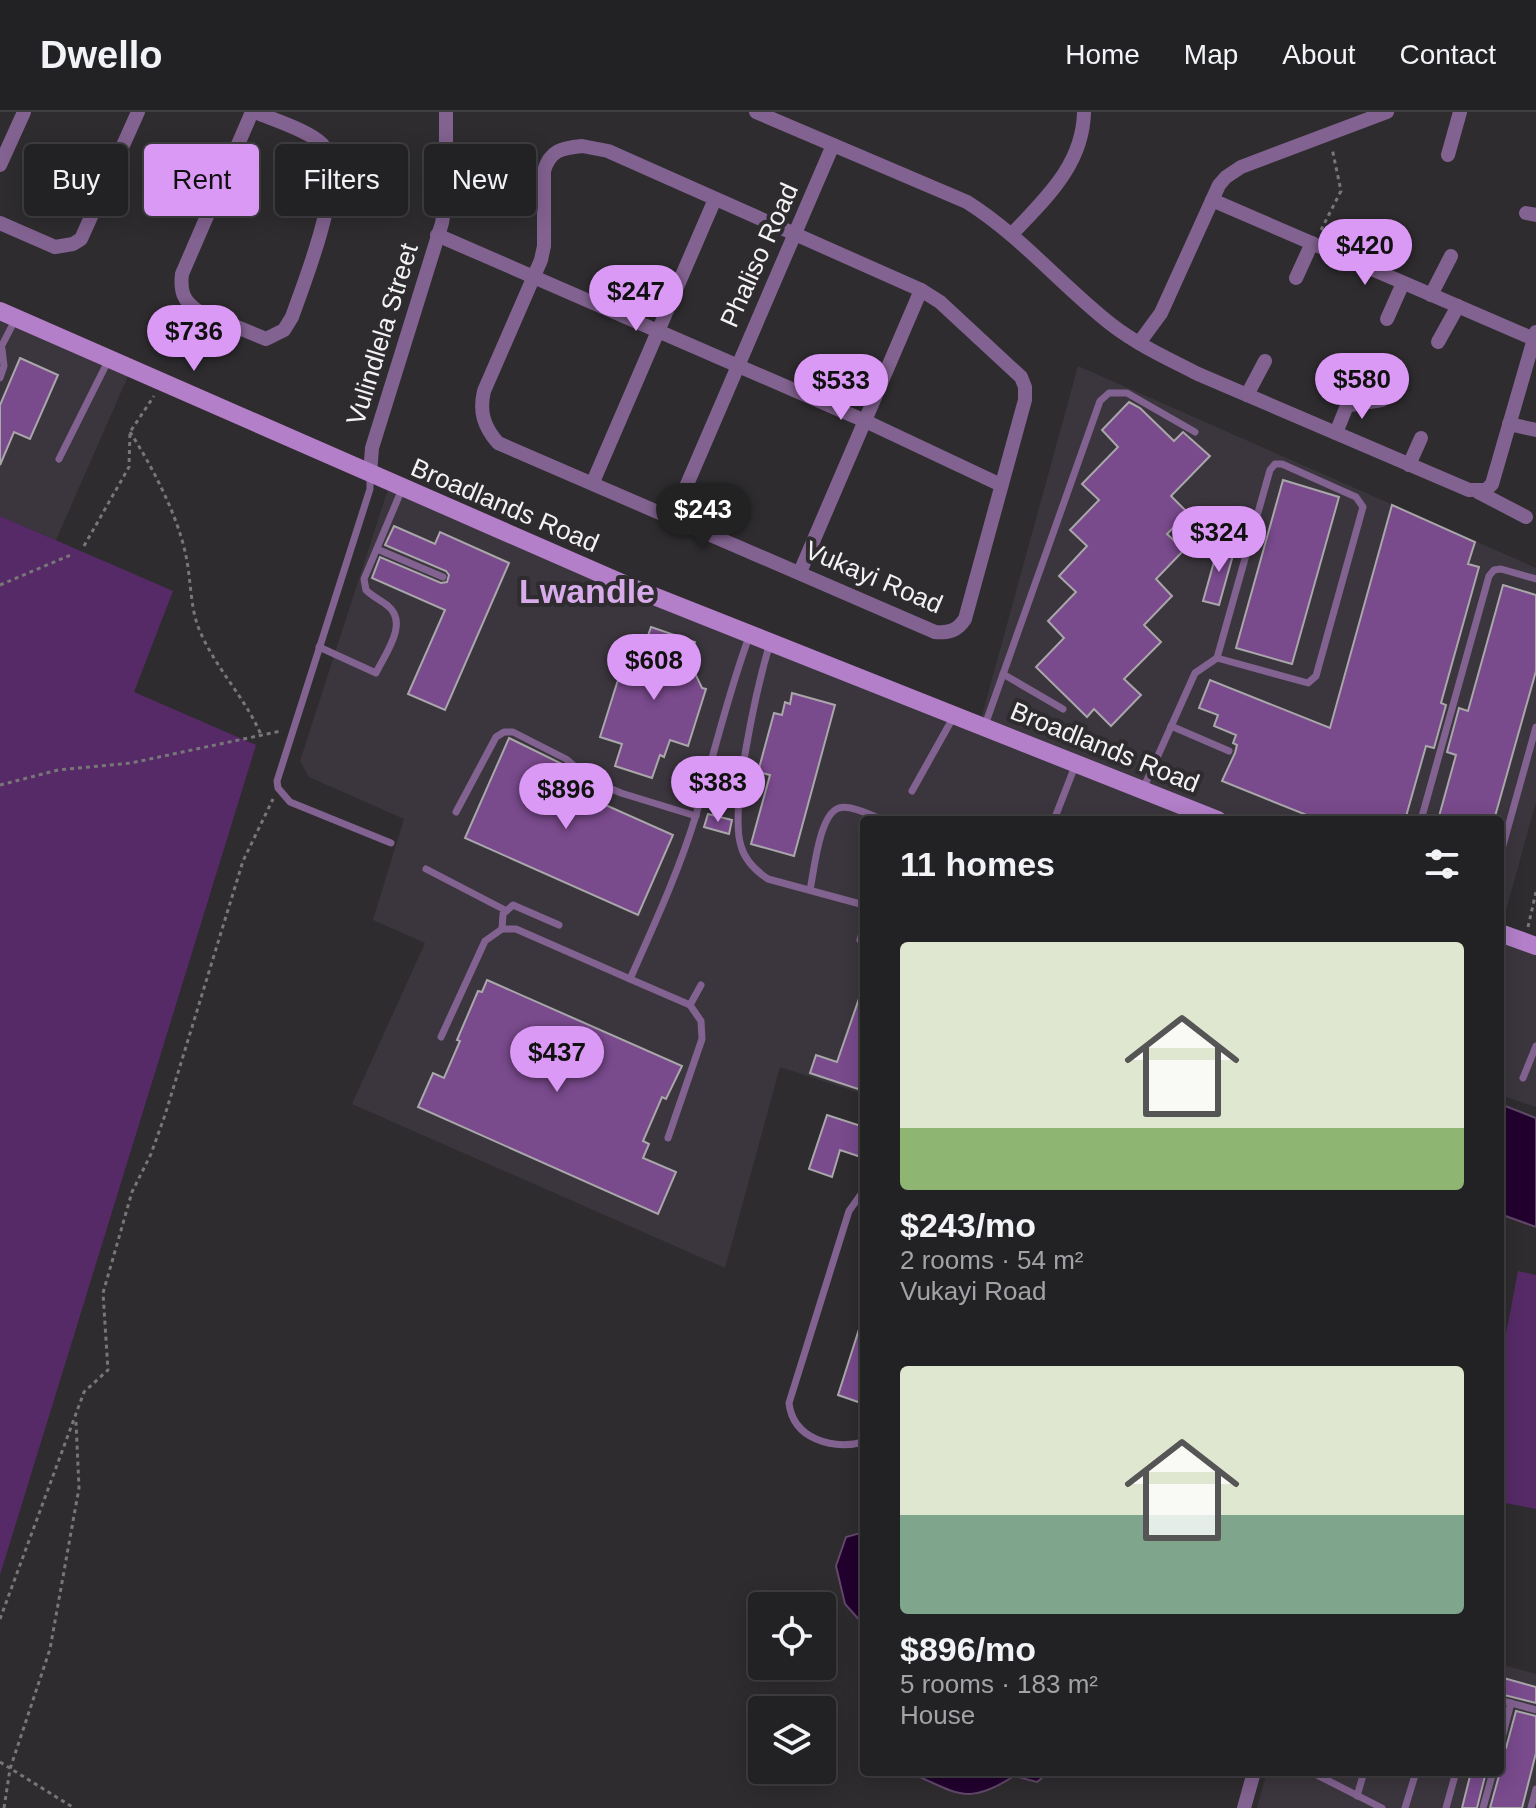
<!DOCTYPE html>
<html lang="en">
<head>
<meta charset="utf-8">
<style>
  :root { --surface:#222123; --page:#2a292b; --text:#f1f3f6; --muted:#a2a3a6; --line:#3f3e41; --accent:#db99f6 }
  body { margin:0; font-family:Arial,sans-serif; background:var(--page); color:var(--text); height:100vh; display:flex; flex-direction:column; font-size:30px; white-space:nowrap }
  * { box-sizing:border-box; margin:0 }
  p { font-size:26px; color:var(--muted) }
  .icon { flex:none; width:44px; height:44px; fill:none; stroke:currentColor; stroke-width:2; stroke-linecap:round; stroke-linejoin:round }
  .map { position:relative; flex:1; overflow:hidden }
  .details { position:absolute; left:860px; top:704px; width:644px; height:960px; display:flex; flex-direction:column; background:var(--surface); border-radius:8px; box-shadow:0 4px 20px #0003,0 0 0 2px var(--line) }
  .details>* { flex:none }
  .hud { position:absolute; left:24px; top:32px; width:716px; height:72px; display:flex; gap:16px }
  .buttons { position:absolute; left:748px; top:1480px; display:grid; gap:16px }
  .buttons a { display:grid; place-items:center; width:88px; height:88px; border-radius:8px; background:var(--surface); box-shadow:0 4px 20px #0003,0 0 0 2px var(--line); font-size:40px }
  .price { position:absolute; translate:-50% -68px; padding:0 18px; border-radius:28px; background:var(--accent); color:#111; font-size:26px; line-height:52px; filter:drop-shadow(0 2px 4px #0008) }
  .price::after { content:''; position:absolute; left:50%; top:48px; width:24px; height:18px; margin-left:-12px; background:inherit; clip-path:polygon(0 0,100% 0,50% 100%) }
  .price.selected { background:#222; color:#fff }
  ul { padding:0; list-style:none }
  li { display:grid; align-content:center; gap:16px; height:424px; padding:0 40px }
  li span { display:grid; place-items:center; height:248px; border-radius:8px; color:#555 }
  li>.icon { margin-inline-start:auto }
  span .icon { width:144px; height:144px; fill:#fffc; stroke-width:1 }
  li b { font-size:34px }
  h2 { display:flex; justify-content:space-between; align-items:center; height:96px; padding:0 40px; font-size:34px }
  .tag { padding:0 28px; border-radius:8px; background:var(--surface); box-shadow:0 4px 20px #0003,0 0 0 2px var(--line); font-size:28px; line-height:72px }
  .tag.selected { background:var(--accent); color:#111 }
  header { display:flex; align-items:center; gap:48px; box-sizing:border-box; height:112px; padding:0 40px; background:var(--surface); border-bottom:2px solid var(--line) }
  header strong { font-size:38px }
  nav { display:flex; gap:44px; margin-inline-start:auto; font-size:28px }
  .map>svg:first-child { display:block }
  .built { fill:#3b363d }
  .green { fill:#562a67 }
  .water { fill:#22002e; stroke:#614969; stroke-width:2 }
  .building { fill:#794a8c; stroke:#a9a7aa; stroke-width:2 }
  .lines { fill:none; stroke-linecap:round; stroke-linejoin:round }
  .path { stroke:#777678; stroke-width:3; stroke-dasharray:4 4; stroke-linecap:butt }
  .service { stroke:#826290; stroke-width:7 }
  .minor { stroke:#826290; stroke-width:14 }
  .secondary { stroke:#b27fc8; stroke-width:18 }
  .labels { text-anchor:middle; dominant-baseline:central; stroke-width:8; stroke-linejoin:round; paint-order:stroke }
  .street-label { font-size:26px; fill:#f4f3f4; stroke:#2e2c2f }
  .district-label { font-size:34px; font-weight:bold; fill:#d8abeb; stroke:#2e2c2f }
</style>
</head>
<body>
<header>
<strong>Dwello</strong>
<nav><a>Home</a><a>Map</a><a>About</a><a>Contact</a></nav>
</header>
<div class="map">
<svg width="1536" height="1696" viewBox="0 0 1536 1696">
  <rect width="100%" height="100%" fill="#2e2c2f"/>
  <g class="built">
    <path d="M0,196L132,255L56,428L0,404Z"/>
    <path d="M1078,254L1536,456V690L1500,820L1536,833V995L1500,983V708H1222L1196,698L1191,708H864V985L860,981L780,955L725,1156L352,992L425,831L373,808L404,707L309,665L300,649L391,368L980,611Z"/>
    <path d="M1500,1552L1536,1562V1696H1257L1267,1660H1500Z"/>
  </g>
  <g class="green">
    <path d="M0,404L173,479L134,580L256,633L0,1463Z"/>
    <path d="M1518,1159L1536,1163V1397L1500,1390V1253Z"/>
  </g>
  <g class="water">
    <path d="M1500,992L1536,1006V1115L1500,1102Z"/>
    <path d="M864,1420V1509L863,1512L845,1492L836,1454L846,1425Z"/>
    <path d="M908,1660H1044L1042,1666L1037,1670L1014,1664C965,1696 955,1679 908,1660Z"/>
  </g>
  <g class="building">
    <path d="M20,246L58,263L30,327L14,320L0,353V293Z"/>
    <path d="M1129,290L1140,296L1174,329L1183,320L1210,344L1171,384L1188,401L1167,422L1184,438L1156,467L1172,484L1144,513L1161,530L1124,567L1141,583L1111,614L1094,597L1087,605L1036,555L1064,526L1048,509L1076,480L1059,464L1087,434L1070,418L1099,388L1082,372L1118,335L1102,318Z"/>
    <path d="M1283,368L1339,385L1292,552L1236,536Z"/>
    <path d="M1392,393L1475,430L1468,452L1479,455L1441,591L1446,593L1434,636L1426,634L1405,708H1319L1222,669L1235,641L1237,633L1233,631L1236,623L1214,614L1218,603L1199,596L1210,568L1330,616Z"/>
    <path d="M394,414L435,432L440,420L509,451L445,598L408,582L445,498L372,466L380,445L441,471L447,470L449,463L446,459L385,433Z"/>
    <path d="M1219,432L1235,436L1219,493L1203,489Z"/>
    <path d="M1503,473L1536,483V559L1494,708H1438L1456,643L1447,640L1459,596L1468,599Z"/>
    <path d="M651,515L695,530L687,552L691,553L702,576L706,577L688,634L670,628L664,645L660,643L652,666L615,654L622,632L600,625L629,533L643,538Z"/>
    <path d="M792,581L835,593L794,744L751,732L770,663L758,660L774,601L782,603L785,590L790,592Z"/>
    <path d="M509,626L562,652L559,659L570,664L565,675L673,723L638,803L465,726Z"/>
    <path d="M708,702L732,708L729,722L704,715Z"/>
    <path d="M487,868L682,954L666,987L662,985L643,1029L649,1032L643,1046L676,1060L658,1102L418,995L433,961L444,966L460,929L457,928L478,879L482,880Z"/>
    <path d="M862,878H864V968L861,978L810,961L816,943L837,950Z"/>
    <path d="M827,1003L864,1015V1046L840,1038L832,1065L809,1057Z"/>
    <path d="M861,1211H864V1292L838,1283Z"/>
    <path d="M1500,1565L1536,1575V1591L1500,1582Z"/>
    <path d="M1516,1599L1536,1604V1641L1522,1696H1490L1500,1660V1640L1506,1636Z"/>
    <path d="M1471,1660H1486L1477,1696H1462Z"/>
  </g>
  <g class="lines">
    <g class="path">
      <path d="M1321,118L1341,79L1332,36"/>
      <path d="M130,320C152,354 178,404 186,444C191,467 190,495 199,517C215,556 245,585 261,623"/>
      <path d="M84,434L129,355L130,320L154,284"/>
      <path d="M0,473L73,442"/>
      <path d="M0,673L58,658L131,651L281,619"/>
      <path d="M1528,815L1536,780"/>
      <path d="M0,1507L84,1280L108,1258L103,1181L132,1080L151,1042L165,1003L243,749L273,687"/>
      <path d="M0,1650L74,1696"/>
      <path d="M4,1696L10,1657L50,1537L79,1376L76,1310"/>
    </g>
    <g class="service">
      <path d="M0,237L15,208"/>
      <path d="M0,266L4,254L2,237"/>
      <path d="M59,347L108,249"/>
      <path d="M1275,352H1282L1356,385L1363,395L1316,564L1308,571L1217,546L1270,358Z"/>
      <path d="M370,365V377L277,669L278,676L290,690L391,731"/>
      <path d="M377,437L443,465"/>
      <path d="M770,531C758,571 729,697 741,734C745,749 756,759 768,767L864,793"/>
      <path d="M319,535L376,561C385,542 409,511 388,494C381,488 373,485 366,478L364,467L402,377"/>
      <path d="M1003,562L1063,597"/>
      <path d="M985,613L1100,289L1109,281H1127L1195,320"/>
      <path d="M1171,614L1229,639"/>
      <path d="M1143,677L1195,561L1217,546"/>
      <path d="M912,679L954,604"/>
      <path d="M456,700L496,625L504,620H513L566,647L591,668L621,681L696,704"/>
      <path d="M1054,708L1075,654"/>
      <path d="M1421,708L1489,464L1494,458L1501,457L1536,467"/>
      <path d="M1500,744L1536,615"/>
      <path d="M426,757L505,798"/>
      <path d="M810,778C814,760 819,702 839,696C850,693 866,701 876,705L879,708"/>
      <path d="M502,817L503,802L513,793L559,813"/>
      <path d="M860,828L864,814"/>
      <path d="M690,893L701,873"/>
      <path d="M441,925L485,829L502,817H516L630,867"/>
      <path d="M1523,966L1536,934"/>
      <path d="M668,1026L702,927L701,909L690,893L630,867C654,813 679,759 696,703C714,642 728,581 750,522"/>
      <path d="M864,1078L849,1099L789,1291C793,1327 832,1338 864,1330"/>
      <path d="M1500,1588L1536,1598"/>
      <path d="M1500,1634L1511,1591"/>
      <path d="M1311,1660L1382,1696"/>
      <path d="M1357,1684L1364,1660"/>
      <path d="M1405,1696L1416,1660"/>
      <path d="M1446,1696L1456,1660"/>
      <path d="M1483,1696L1493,1660"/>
      <path d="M1531,1696L1536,1677"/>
    </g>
    <g class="minor">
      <path d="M252,0L182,162C180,179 183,189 198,199L266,227L284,218L292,205C304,170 349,62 322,32C310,19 272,7 255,0"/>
      <path d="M756,0L967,90C1021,124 1062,174 1112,213C1138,233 1169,247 1198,262L1469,378H1486L1492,372L1536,220"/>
      <path d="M582,34L608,39L921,178L940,190L1021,265L1025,275V288L965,507C957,519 949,521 935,520L498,331C484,315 479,300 484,279L541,148L544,134V59C550,38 562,36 582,34Z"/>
      <path d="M1448,43L1460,0"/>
      <path d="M0,53L24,0"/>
      <path d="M1212,88L1534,227"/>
      <path d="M1526,101L1536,103"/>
      <path d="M0,111L55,135L73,132L81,127L138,0"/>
      <path d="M437,123L863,308L1001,373"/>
      <path d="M1011,123C1045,87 1083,53 1084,0"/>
      <path d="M1296,166L1312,131"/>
      <path d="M1431,183L1451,144"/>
      <path d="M1387,207L1403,171"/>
      <path d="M1438,230L1458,194"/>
      <path d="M1139,231L1161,201L1219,73L1226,65L1241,55L1387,0"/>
      <path d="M1247,283L1265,249"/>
      <path d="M1509,312L1536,318"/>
      <path d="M1336,321L1346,296L1350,293L1382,288"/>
      <path d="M1409,353L1421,326"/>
      <path d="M370,362L372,336L442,111L446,84V0"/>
      <path d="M593,370L715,87"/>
      <path d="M1478,380L1526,405"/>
      <path d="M673,405L833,33"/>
      <path d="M800,460L921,178"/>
      <path d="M1244,1696L1254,1660"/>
    </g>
    <g class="secondary">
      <path d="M0,199L631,475L1218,708"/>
      <path d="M1500,821L1536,834"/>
    </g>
  </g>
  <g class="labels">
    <g class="street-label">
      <text transform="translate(759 143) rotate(-66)">Phaliso Road</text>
      <text transform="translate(382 222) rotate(-73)">Vulindlela Street</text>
      <text transform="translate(505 393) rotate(23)">Broadlands Road</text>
      <text transform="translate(874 465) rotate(23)">Vukayi Road</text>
      <text transform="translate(1105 635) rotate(22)">Broadlands Road</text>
    </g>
    <g class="district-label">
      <text x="587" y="479">Lwandle</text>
    </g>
  </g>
</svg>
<div class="buttons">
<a><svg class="icon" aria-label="locate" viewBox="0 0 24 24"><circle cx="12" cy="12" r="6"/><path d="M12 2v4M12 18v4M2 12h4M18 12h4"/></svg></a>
<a><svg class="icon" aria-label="layers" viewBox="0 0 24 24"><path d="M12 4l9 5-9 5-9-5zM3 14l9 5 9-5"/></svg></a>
</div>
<b class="price" style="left:1365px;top:175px">$420</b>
<b class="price" style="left:636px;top:221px">$247</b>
<b class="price" style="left:194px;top:261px">$736</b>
<b class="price" style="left:1362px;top:309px">$580</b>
<b class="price" style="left:841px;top:310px">$533</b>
<b class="price selected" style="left:703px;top:439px">$243</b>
<b class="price" style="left:1219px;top:462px">$324</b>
<b class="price" style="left:654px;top:590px">$608</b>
<b class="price" style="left:718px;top:712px">$383</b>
<b class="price" style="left:566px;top:719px">$896</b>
<b class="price" style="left:557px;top:982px">$437</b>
<div class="hud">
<a class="tag">Buy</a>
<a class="tag selected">Rent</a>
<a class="tag">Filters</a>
<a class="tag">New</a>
</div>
<section class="details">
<h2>11 homes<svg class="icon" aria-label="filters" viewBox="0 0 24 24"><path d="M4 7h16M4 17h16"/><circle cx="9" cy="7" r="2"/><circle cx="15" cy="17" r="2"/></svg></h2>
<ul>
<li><span style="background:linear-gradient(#dfe7d0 75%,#8fb573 0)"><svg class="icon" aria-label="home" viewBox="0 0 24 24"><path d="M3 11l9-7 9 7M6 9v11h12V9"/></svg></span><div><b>$243/mo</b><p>2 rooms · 54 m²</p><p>Vukayi Road</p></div></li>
<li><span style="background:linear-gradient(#dfe7d0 60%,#7fa58c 0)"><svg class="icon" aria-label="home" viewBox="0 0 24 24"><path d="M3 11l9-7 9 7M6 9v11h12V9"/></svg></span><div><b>$896/mo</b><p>5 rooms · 183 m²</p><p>House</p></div></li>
</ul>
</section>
</div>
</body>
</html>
